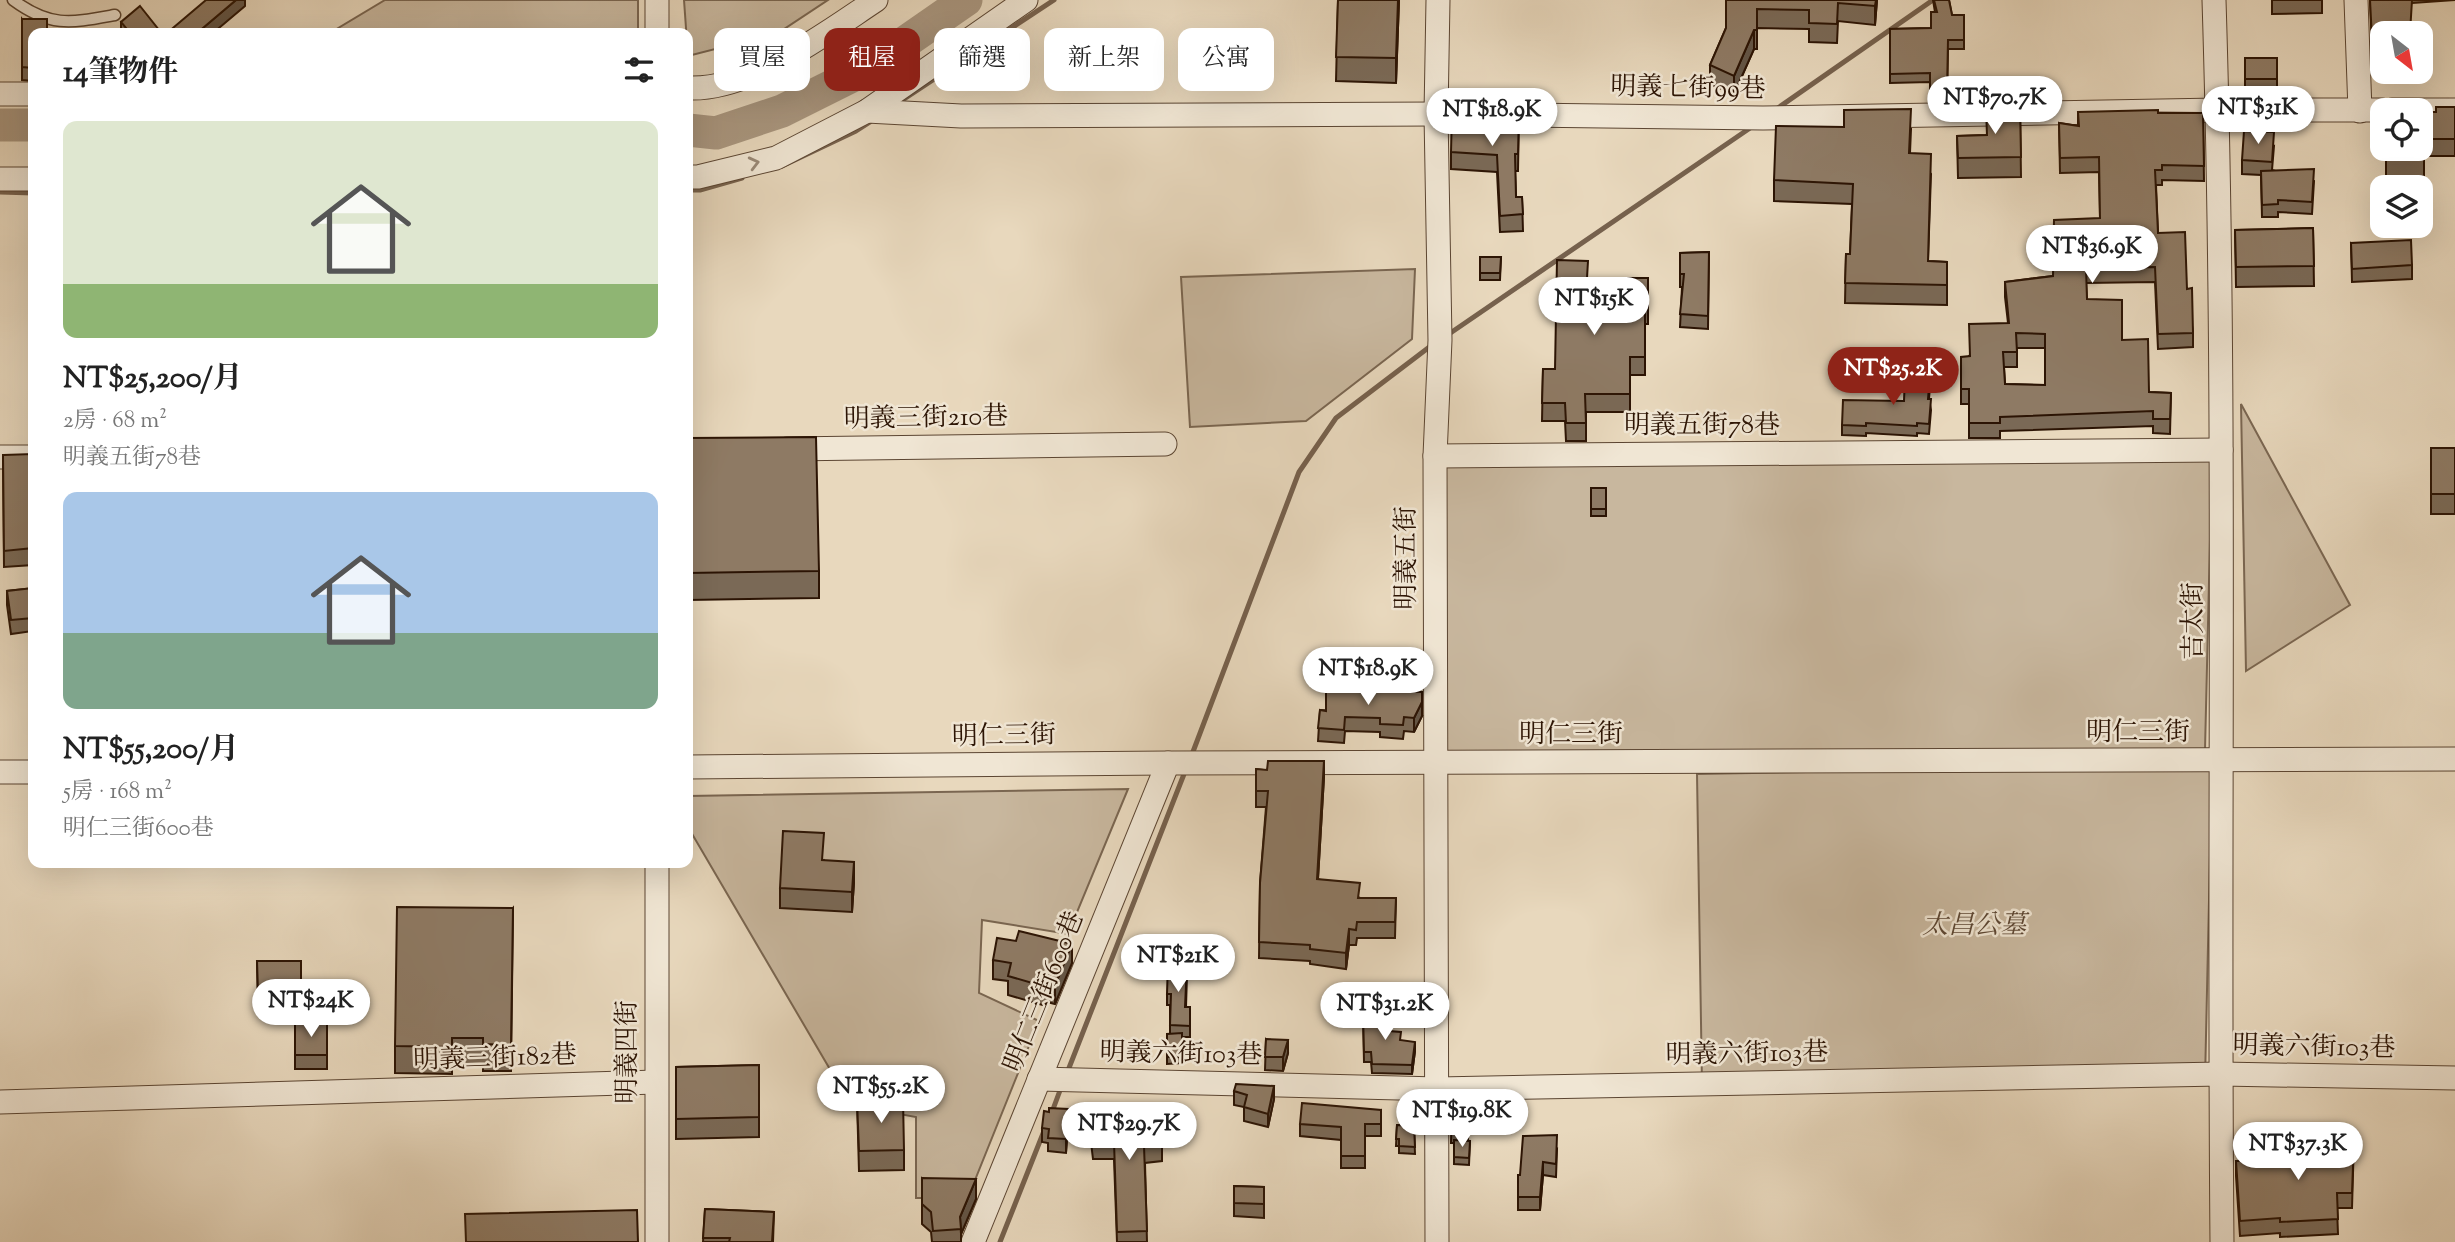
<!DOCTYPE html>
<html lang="zh-TW">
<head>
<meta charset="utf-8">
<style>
  :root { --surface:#fff; --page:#f6f6f6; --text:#222; --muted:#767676; --accent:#8f2418 }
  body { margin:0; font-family:"Sorts Mill Goudy","Noto Serif TC",serif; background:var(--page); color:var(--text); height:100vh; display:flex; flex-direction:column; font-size:26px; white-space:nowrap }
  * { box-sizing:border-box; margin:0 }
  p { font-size:23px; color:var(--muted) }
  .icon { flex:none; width:38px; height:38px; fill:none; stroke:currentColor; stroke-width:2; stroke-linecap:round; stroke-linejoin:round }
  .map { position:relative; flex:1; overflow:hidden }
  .panel { position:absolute; left:28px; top:28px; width:665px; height:840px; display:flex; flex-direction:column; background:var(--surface); border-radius:14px; box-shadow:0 7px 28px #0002 }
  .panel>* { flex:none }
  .hud { position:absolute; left:714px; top:28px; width:665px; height:63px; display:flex; gap:14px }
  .needle { width:46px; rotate:149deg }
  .controls { position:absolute; left:2370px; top:21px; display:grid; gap:14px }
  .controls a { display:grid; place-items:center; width:63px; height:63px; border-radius:14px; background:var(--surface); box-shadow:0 7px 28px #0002; font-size:35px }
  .price { position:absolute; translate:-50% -60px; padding:0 16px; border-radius:24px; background:#fff; color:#222; font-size:23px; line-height:46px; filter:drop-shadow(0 2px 4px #0008) }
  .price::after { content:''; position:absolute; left:50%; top:42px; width:21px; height:16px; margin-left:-10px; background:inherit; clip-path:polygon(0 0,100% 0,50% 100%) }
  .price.on { background:var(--accent); color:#fff }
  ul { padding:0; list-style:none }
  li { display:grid; align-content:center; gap:14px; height:371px; padding:0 35px }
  li span { display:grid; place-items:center; height:217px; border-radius:14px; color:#555 }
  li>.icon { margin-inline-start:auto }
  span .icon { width:126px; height:126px; fill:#fffc; stroke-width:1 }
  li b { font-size:30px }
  h2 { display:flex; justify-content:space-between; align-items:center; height:84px; padding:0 35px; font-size:30px }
  .pill { padding:0 24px; border-radius:14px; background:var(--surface); box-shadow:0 7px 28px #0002; font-size:24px; line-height:63px }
  .pill.on { background:var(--accent); color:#fff }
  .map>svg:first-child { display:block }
  .green { fill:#c8b79e; stroke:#7a6651; stroke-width:2 }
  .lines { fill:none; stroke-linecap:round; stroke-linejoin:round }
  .stream { stroke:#76614d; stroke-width:5 }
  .river { stroke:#a8957e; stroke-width:33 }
  .service-casing { stroke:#5b4532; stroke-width:13 }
  .minor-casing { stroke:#5b4532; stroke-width:25 }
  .service { stroke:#f0e6d4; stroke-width:10 }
  .minor { stroke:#f0e6d4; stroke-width:23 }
  .wall { fill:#7a6956; stroke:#2c1404; stroke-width:2; fill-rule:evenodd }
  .shaded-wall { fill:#635546; stroke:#2c1404; stroke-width:2 }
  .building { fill:#8e7a64; stroke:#2c1404; stroke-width:2; fill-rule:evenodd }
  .oneway { stroke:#988876 }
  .labels { text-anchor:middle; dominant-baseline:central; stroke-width:5; stroke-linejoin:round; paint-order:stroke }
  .street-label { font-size:26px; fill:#2c1404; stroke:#f0e6d4 }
  .park-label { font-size:26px; font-style:italic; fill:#5b4532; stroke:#f0e6d4 }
</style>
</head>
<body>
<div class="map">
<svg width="2455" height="1242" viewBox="0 0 2455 1242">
  <rect width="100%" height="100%" fill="#e8d8bd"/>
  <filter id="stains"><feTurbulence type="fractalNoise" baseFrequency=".00286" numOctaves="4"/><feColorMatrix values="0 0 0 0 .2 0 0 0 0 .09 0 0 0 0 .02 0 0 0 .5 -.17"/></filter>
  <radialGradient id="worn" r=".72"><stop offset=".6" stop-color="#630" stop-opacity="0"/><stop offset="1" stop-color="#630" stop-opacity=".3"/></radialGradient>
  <g class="green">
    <path d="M385,0H638V33H330Z"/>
    <path d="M684,0H828L778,33L688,56Z"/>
    <path d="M1415,269L1412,339L1306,421L1190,427L1181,277Z"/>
    <path d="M2241,404L2350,605L2246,671Z"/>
    <path d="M2212,456L2205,750L1443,759L1440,462Z"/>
    <path d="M2212,765L2205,1081L1702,1085L1697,774Z"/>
    <path d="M1128,789L1068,934L982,920L979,993L1039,1021L975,1180L933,1198H916V1117L861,1107L854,1073L831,1071L688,827V796Z"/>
  </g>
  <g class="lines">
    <g class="stream">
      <path d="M901,101L1054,0"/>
      <path d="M1775,110L1933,0"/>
      <path d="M782,166L856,131L870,122"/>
      <path d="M688,190H700L742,178"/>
      <path d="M0,192L33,193"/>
      <path d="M1446,336L1753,126"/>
      <path d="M1191,757L1299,472L1336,418L1432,345"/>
      <path d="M1067,1073L1186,769"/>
      <path d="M1052,1112L1062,1085"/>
      <path d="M1000,1242L1044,1131"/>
    </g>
    <g class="river">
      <path d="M0,125H33"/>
      <path d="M688,130L716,133L782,111L868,68L966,0"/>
    </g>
    <g class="service-casing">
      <path id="service" d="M13,0C51,28 71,23 115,15"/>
    </g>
    <g class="minor-casing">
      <g id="minor">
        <path d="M657,0V33"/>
        <path d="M2214,0C2227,414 2218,828 2222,1242"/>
        <path d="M2356,0L2360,111"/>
        <path d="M688,88C750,91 826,33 876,0"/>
        <path d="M0,94H33"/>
        <path d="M2392,110H2455"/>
        <path d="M867,111L961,116L1436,114L1763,118L2218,110H2382"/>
        <path d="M688,177H698L776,158L867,111L1026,0"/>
        <path d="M0,179H33"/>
        <path d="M787,449L1165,444"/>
        <path d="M1435,456L2221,450"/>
        <path d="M0,457H33"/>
        <path d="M688,767L1168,763L2455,759"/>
        <path d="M0,772H33"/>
        <path d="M657,863V1242"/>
        <path d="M1039,1079L1438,1089L2221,1074L2455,1078"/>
        <path d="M0,1102L656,1082"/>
        <path d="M973,1242L1168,763"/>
        <path d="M1437,1242L1435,456L1440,340L1436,114L1438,0"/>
      </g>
    </g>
    <use href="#service" class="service"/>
    <use href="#minor" class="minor"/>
  </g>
  <g class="wall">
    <path d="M1338,0H1399L1396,83L1336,81Z"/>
    <path d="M1726,0H1877L1875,25L1838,21L1837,43L1809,42V29L1757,28V49H1754L1734,94L1710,84V65L1726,28Z"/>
    <path d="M1933,0H1949L1952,15H1964V49H1948L1947,101L1930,100V82L1890,83V29L1931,28L1935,12Z"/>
    <path d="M2272,0H2322V13L2272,14Z"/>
    <path d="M2370,0H2455L2412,3L2382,33V72H2386H2373Z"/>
    <path d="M22,19L33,33V81L22,80Z"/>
    <path d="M121,22L159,33H121Z"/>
    <rect x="2245" y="58" width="32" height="35"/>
    <path d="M2020,107L2021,177L1958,178L1957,136L1986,135Z"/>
    <path d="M2455,107V156H2424V176H2386V149L2436,112Z"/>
    <path d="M1519,112L1518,171H1515L1516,197H1522L1523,231L1500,232L1497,172L1451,169V152Z"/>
    <path d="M2078,112L2203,113L2204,181L2162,180V185H2156L2158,233L2187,289L2193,333V347L2158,349L2155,282L2086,283L2087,299L2122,340L2149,392L2171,393L2170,434L2153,433V426L2000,431V438H1969V404H1961V371L1969,356L2008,323L2005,297V282L2053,276L2100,218L2099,172L2060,173L2059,123L2078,126ZM2017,348H2045V385L2005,384L2004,367H2017Z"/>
    <path d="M1844,127L1911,129L1910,153L1931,174L1928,261L1947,262V305L1845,303L1846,254H1850L1852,204L1774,201V180Z"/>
    <path d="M2274,146L2272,170L2314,181L2312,214L2278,212V217H2262L2261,175L2242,174V160Z"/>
    <path d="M2313,228L2314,286L2236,287L2235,230Z"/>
    <path d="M2351,243L2412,265V279L2352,282Z"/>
    <path d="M1709,252L1708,329L1680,327L1682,287H1680V253Z"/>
    <path d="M1480,257H1501L1500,280H1480Z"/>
    <path d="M1588,278H1648V324H1645V375H1630V412H1586V441H1566L1565,421H1542L1543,369H1555Z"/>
    <path d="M1930,386L1929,399L1931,410L1929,434L1917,433V436L1866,433V436L1842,435V425L1904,401Z"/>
    <path d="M688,438L819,571V598L688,600Z"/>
    <rect x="2431" y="448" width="24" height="66"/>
    <path d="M3,455H33V565L4,567Z"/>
    <rect x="1591" y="488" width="15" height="28"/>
    <path d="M33,588V631L11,634L7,605V591Z"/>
    <path d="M1320,710L1422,716L1414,732L1404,731L1403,739L1380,737V732L1345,731L1344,743L1318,741Z"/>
    <path d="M1256,769L1324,777L1318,879L1360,898H1396L1395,938H1357L1356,945H1349L1346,969L1310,964V961L1259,958L1260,883L1266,807H1256Z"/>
    <path d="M824,860L854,882L852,912L780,908V888Z"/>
    <path d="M513,908L511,1071H483V1064H452V1074L395,1073V1046Z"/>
    <path d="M993,960L1072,963L1055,1004L1047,1002L1046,1006L1008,995V981L993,979Z"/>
    <path d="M257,961H301V1006L258,1007Z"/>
    <path d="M1187,974L1186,1007H1190V1037H1182V1063L1167,1064V1034H1170V1005H1167V994Z"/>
    <path d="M1363,1013L1415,1051L1412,1074L1372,1073L1371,1062H1364Z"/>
    <rect x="295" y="1023" width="32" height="46"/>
    <path d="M1266,1039L1288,1053L1283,1071L1265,1070Z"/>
    <path d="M759,1065V1137L676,1139V1067Z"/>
    <path d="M1234,1091L1274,1099L1268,1127L1244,1121V1107L1234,1105Z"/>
    <path d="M857,1100L904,1150V1170L859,1171Z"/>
    <path d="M1452,1100L1469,1114L1468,1141H1470L1469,1165L1454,1164V1143H1451Z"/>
    <path d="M1381,1110V1136H1365V1168H1341V1140L1300,1136V1124Z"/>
    <path d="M1090,1117L1139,1118L1162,1145V1161L1145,1163L1147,1242H1117L1114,1159H1093L1090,1134Z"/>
    <path d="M1068,1123L1066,1153L1048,1151V1143L1042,1142V1128Z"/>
    <path d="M1397,1125L1414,1126L1415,1154L1399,1153V1146H1396Z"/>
    <path d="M2354,1138L2352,1208H2337L2338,1234L2280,1237V1233L2240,1236L2236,1176V1161H2290L2314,1142Z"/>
    <path d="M1557,1149L1556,1177L1543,1175L1540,1210H1518V1175H1520Z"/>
    <path d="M922,1178L976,1199L961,1234V1242H932L931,1232L922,1224Z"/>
    <path d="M1234,1186L1264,1187V1218L1234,1216Z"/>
    <path d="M705,1209L774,1212L773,1242H703Z"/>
  </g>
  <g class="shaded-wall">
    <path d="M236,0H245V6L213,33H197Z"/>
    <path d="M1398,0H1399L1396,83V58Z"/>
    <path d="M1876,0H1877L1875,25V6Z"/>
    <path d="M1754,30V49L1734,94V76Z"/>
    <path d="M1422,702V716L1414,732V718Z"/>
    <path d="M1324,761V777L1317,895V879Z"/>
    <path d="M854,862V882L852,912V892Z"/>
    <path d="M1349,929V945L1346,969V953Z"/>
    <path d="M1072,944V963L1055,1004V985Z"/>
    <path d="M1288,1040V1053L1283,1071V1057Z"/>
    <path d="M1415,1042V1051L1412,1074V1065Z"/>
    <path d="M1274,1086V1099L1268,1127V1114Z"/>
    <path d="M1068,1109V1123L1066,1153V1139Z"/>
    <path d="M1543,1162V1175L1540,1210V1197Z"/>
    <path d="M976,1179V1199L961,1234L960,1217Z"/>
  </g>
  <g class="building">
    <path d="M206,0H236L197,33H167Z"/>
    <path d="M1338,0H1398L1396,58L1336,57Z"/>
    <path d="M1726,0H1876L1875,6L1838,3L1837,24L1809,23V10L1757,9V30H1754L1734,76L1710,65L1726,28Z"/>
    <path d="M1934,0H1949L1952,15H1964V40H1948L1947,92L1930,91V73L1890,74V29L1931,28V12H1937Z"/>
    <path d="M2370,0H2412L2410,33H2382V59H2373Z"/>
    <path d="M140,6L159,30L154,33H130L121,22Z"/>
    <path d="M22,19H47V33H33V68L22,67Z"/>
    <rect x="2245" y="58" width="32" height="21"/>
    <path d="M2020,107L2021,157L1958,158L1957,136L1987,135L1986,108Z"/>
    <path d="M2436,107H2455V139H2424V159H2386V149H2420V112H2436Z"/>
    <path d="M1911,109L1909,153L1931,154L1928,261L1947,262V285L1845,283L1846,254H1850L1853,184L1774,180L1776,126L1844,127V110Z"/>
    <path d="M2158,110V113H2203L2204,166L2162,165V170H2155L2158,233L2185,232L2187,289L2192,288L2193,333L2158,334L2155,267L2086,268L2087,299L2122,300V340L2148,339L2149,392L2171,393L2170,419H2153V411L2000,417V423H1969V389H1961V357L1970,356L1969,324L2009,323L2005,282L2053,276L2054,220L2100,218L2099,157L2060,158L2059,123L2079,126L2078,112ZM2016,333L2045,334V385L2005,384L2003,352H2017Z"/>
    <path d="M1452,111L1519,112L1518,154H1515L1516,197H1522L1523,214L1500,216L1497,155L1451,152Z"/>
    <path d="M2244,131L2274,132L2272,162L2242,160Z"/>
    <path d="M2314,169L2312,202L2278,200V204L2262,205L2261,171Z"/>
    <path d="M2313,228L2314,266L2236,267L2235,230Z"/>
    <path d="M2411,240L2412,265L2352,269L2351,243Z"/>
    <path d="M1709,252L1708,316L1680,314L1684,274H1680V253Z"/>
    <path d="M1480,257H1501L1500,273H1480Z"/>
    <path d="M1557,260L1588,261L1587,278H1648V307H1645V357H1630V394H1585L1586,423H1566L1565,403H1542L1543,369H1555Z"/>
    <path d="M1905,375L1930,376L1928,399H1931L1929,424L1917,423V426L1866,423V426L1842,425L1843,400L1904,401Z"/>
    <path d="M816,437L819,571L688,573V438Z"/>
    <rect x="2431" y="448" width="24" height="46"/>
    <path d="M3,455L33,454V548L4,551Z"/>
    <rect x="1591" y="488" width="15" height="21"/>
    <path d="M33,588V618L11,620L7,591Z"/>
    <path d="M1326,689L1422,692V702L1414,718L1404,717L1403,725L1380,724V718L1345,717L1344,730L1318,728L1320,710L1326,711Z"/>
    <path d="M1268,761H1324L1317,879L1360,883L1358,898H1396L1395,922H1357L1356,930L1349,929L1346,953L1310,949V945L1259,942L1260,883L1268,791H1256V769L1267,770Z"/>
    <path d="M783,831L824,833L822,860L854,862L852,892L780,888Z"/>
    <path d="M397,907L513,908L511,1045L483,1044V1038H452V1047L395,1046Z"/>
    <path d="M1019,931L1072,944L1055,985L1047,983L1046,987L1008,976L1011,963L993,960L997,938L1016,941Z"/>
    <path d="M257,961H301V993H258Z"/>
    <path d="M1168,962L1187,963L1185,1007H1190V1026L1170,1025L1171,994H1167Z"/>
    <path d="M1363,1013L1389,1014V1031L1401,1032L1400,1040L1415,1042L1412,1065L1372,1064L1371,1052H1364Z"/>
    <rect x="295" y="1023" width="32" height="32"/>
    <path d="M1182,1033V1057H1167V1034Z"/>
    <path d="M1266,1039L1288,1040L1283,1057H1265Z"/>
    <path d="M759,1065V1117L676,1119V1067Z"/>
    <path d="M1236,1084L1274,1086L1268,1114L1244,1107L1247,1095L1234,1091Z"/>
    <path d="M903,1099L904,1150L859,1151L857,1100Z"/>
    <path d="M1452,1100L1469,1101L1468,1130L1451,1129Z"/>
    <path d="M1302,1103L1381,1110V1124H1365V1156H1341V1127L1300,1124Z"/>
    <path d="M1049,1108L1068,1109L1066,1139L1048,1138L1049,1129L1042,1128L1044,1111L1049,1112Z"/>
    <path d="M1139,1110L1138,1118L1159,1116L1162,1145L1144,1146L1147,1231L1117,1232L1114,1142H1093L1090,1117Z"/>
    <path d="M1397,1125L1414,1126L1415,1147L1399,1146V1139H1396Z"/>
    <path d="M1557,1135L1556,1164L1543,1162L1540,1197H1518V1175H1520L1523,1136Z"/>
    <path d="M2314,1138H2354L2352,1193H2337L2338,1219L2280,1222V1218L2240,1221L2236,1161H2290V1142H2314Z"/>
    <path d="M1454,1140L1470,1141L1469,1158L1454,1157Z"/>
    <path d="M922,1178L976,1179L960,1217L961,1229L933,1231L931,1212L922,1204Z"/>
    <path d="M1234,1186L1264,1187V1204L1234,1203Z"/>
    <path d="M705,1209L774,1212L772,1242H729L730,1238H703Z"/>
    <path d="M637,1210L638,1242H466L465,1214Z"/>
  </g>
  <defs><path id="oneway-chevron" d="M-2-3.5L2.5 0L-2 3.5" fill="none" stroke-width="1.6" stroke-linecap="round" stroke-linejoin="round" transform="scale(1.75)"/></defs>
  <use class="oneway" href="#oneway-chevron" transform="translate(754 163) rotate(-14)"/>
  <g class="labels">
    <g class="street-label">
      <text transform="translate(1688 89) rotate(1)">明義七街99巷</text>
      <text transform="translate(926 419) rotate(-1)">明義三街210巷</text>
      <text x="1702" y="426">明義五街78巷</text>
      <text transform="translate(1407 558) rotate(-90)">明義五街</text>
      <text transform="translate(2194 621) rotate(-90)">吉太街</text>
      <text x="2138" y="733">明仁三街</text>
      <text x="1571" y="735">明仁三街</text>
      <text transform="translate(1004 737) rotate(-1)">明仁三街</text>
      <text transform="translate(1045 992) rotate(-68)">明仁三街600巷</text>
      <text transform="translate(2314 1048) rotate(1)">明義六街103巷</text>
      <text transform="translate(628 1052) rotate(-90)">明義四街</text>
      <text transform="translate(1181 1055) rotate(1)">明義六街103巷</text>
      <text transform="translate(1747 1055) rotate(-1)">明義六街103巷</text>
      <text transform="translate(495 1059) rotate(-2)">明義三街182巷</text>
    </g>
    <g class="park-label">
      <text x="1974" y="926">太昌公墓</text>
    </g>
  </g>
  <rect width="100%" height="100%" filter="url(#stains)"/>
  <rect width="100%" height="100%" fill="url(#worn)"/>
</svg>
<div class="controls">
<a><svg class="needle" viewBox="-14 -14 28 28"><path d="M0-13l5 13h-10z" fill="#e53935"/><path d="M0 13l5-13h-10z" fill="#767676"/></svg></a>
<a><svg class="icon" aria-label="locate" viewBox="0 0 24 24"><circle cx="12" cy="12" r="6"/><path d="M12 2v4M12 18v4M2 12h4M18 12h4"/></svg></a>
<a><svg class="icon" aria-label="layers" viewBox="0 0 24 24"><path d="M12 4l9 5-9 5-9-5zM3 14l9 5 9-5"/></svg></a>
</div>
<b class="price" style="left:1995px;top:136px">NT$70.7K</b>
<b class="price" style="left:2258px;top:146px">NT$31K</b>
<b class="price" style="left:1492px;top:148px">NT$18.9K</b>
<b class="price" style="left:2092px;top:285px">NT$36.9K</b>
<b class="price" style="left:1594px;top:337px">NT$15K</b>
<b class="price on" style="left:1893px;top:407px">NT$25.2K</b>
<b class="price" style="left:1368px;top:707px">NT$18.9K</b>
<b class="price" style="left:1178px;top:994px">NT$21K</b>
<b class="price" style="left:311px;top:1039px">NT$24K</b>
<b class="price" style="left:1385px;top:1042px">NT$31.2K</b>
<b class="price" style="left:881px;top:1125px">NT$55.2K</b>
<b class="price" style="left:1462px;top:1149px">NT$19.8K</b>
<b class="price" style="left:1129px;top:1162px">NT$29.7K</b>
<b class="price" style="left:2298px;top:1182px">NT$37.3K</b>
<div class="hud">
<a class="pill">買屋</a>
<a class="pill on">租屋</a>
<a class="pill">篩選</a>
<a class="pill">新上架</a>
<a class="pill">公寓</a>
</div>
<section class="panel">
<h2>14筆物件<svg class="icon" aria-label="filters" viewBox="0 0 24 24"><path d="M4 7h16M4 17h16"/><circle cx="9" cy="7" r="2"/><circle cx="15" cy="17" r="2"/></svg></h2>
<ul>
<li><span style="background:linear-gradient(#dfe7d0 75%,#8fb573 0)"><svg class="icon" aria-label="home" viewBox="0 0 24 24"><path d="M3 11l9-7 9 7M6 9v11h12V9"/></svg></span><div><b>NT$25,200/月</b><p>2房 · 68 m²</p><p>明義五街78巷</p></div></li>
<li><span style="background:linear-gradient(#a9c7e8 65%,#7fa58c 0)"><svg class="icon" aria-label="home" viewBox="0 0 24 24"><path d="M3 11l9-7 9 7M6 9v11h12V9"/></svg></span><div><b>NT$55,200/月</b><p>5房 · 168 m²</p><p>明仁三街600巷</p></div></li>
</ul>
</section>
</div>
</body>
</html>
